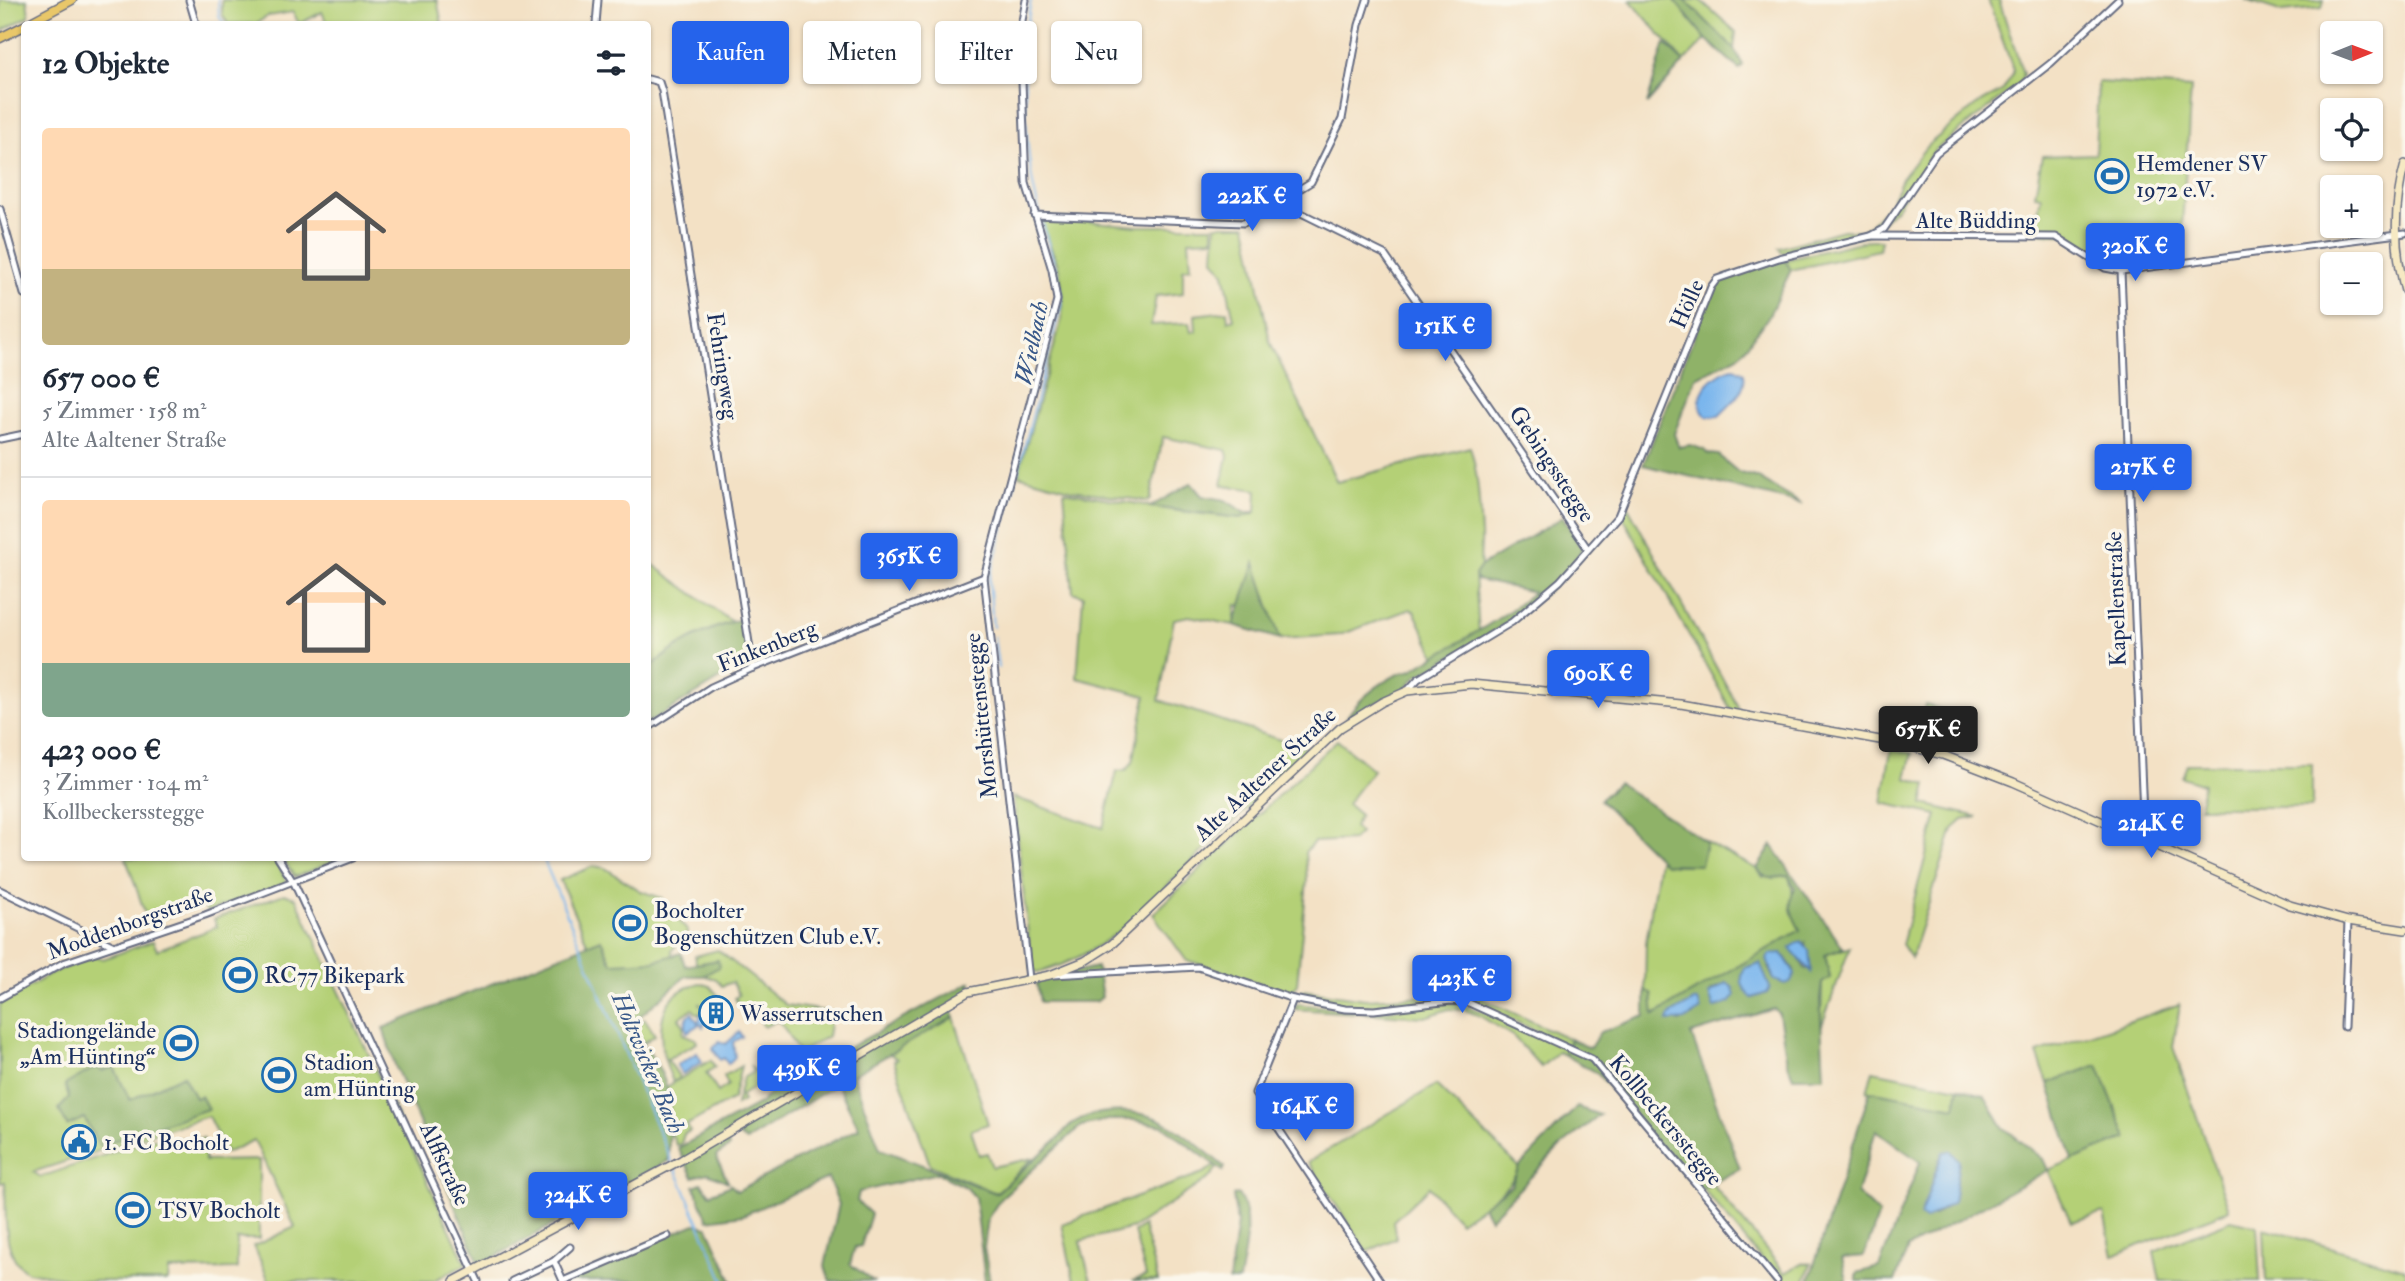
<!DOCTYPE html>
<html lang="de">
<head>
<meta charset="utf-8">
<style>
  :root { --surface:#fff; --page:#f2f2f3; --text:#1f2937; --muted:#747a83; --line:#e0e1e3; --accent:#2563eb }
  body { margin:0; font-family:"IM FELL Double Pica",serif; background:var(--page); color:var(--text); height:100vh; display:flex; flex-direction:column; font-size:26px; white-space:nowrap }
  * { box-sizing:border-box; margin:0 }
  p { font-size:23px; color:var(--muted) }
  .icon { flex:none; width:38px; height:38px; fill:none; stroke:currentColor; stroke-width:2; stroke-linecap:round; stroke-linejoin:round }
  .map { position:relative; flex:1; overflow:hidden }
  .side { position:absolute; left:21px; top:21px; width:630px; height:840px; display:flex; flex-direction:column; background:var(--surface); border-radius:7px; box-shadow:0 2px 5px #0004 }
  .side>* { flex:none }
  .banner { position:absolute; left:672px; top:21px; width:665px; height:63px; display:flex; gap:14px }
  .needle { width:46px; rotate:89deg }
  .buttons { position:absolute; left:2320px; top:21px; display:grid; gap:14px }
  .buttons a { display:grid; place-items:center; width:63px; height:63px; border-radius:7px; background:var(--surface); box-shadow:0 2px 5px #0004; font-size:35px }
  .price { position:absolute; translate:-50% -60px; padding:0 16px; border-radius:7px; background:var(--accent); color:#fff; font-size:23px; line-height:46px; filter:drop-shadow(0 2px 4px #0008) }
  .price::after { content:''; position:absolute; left:50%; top:42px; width:21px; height:16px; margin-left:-10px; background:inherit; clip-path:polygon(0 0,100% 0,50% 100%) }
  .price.active { background:#222; color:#fff }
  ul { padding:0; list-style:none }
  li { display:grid; align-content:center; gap:14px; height:371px; padding:0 21px }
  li+li { border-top:2px solid var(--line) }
  li span { display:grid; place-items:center; height:217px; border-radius:7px; color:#555 }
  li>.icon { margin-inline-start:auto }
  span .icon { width:126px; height:126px; fill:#fffc; stroke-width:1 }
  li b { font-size:30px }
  h2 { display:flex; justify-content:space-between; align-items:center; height:84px; padding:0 21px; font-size:30px }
  .tag { padding:0 24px; border-radius:7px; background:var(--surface); box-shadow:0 2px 5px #0004; font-size:24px; line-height:63px }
  .tag.active { background:var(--accent); color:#fff }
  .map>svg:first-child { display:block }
  .green { fill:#b4d076; stroke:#68806a; stroke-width:2 }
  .forest { fill:#8fb267; stroke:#557062; stroke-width:2; fill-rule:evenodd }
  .water { fill:#7ab6ed; stroke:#4a72a6; stroke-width:2 }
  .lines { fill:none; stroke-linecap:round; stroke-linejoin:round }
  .stream { stroke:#7ab6ed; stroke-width:2 }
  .street-casing { stroke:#676d82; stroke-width:9 }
  .secondary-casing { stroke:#676d82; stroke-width:10 }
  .primary-casing { stroke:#676d82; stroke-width:11 }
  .street { stroke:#fff; stroke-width:5 }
  .secondary { stroke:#f6e9c3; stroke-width:7 }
  .primary { stroke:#e9c769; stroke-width:8 }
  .labels { text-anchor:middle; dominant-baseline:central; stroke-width:7; stroke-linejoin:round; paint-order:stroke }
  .poi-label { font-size:23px; fill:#1b2f5e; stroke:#fbf7ec; text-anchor:start }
  .street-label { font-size:23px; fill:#1b2f5e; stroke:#fbf7ec }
  .water-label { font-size:24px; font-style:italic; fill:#385889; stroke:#fbf7ec }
</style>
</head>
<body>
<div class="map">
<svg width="2405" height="1281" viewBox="0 0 2405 1281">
  <rect width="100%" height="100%" fill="#fbf7ec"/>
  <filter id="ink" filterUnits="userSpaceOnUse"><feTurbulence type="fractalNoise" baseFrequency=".0143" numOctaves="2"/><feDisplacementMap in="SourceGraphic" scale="14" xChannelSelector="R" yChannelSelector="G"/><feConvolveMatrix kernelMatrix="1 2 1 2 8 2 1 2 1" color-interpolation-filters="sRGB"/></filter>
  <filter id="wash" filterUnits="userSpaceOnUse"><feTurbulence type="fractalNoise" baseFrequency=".00686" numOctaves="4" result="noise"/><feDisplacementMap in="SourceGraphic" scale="28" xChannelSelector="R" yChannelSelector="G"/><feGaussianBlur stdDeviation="1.57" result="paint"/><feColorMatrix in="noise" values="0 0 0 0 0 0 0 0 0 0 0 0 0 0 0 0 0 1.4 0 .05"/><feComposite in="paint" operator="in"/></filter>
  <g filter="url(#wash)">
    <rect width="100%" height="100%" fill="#f3e1c5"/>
    <g class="green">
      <path d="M0,0H27L29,16L0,32Z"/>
      <path d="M222,0H437L442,24H327L322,12L299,24L293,12L268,16L255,24H228L222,14Z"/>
      <path d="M1630,0H1674L1706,39L1684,62Z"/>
      <path d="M1685,0H1700L1736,32L1734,49Z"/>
      <path d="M1988,0H1999L2023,74L2020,83L1934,151L1897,207L1870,234L1782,253L1779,248L1843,230L1861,231L1869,226L1890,204L1904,175L1927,146L1975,106L2003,90L2013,74V69Z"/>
      <path d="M2246,0L2315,1L2324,0L2322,8L2283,12Z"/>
      <path d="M2098,82L2191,88L2180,258L2113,261L2063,234L2034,233L2041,196L2035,195L2042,156L2095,154Z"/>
      <path d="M1054,218L1137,226H1213V239L1189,240L1191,267L1183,269V293L1156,296L1151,325L1189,323L1191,332L1196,331L1195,315L1227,311L1228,321L1234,319L1224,273L1214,259L1216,225H1246L1270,342L1337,482L1470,447C1479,475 1479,505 1481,534C1482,545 1479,554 1481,566L1475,575L1479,633L1436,657L1414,611L1410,609L1340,635L1280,639L1255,566L1251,606L1236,605L1234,625L1189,616L1174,619L1159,700L1308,749L1126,926C1098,948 1072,963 1037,973L1032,970L1013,797L1103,828L1117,771L1126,770L1133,762L1146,696L1077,678L1083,596L1073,592L1064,491L1184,512L1240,518L1256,512L1257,490L1222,485L1228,456L1226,450L1163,437L1150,500L1146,501L1073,490L1018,475L1062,318C1063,300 1063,280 1057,263C1052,248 1043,235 1043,220Z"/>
      <path d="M1869,240H1881L1879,250L1791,270L1785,260Z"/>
      <path d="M1627,505L1738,707L1737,711L1731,710L1623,517Z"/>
      <path d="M648,561L732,622C698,632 674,647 648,669Z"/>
      <path d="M1925,705L1950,711L1939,747L1930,744L1931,740L1938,739L1931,731L1939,717L1933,715L1927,728L1929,731L1919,733L1918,738L1924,739L1923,742L1916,740Z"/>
      <path d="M1337,740L1373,770L1347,804L1360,815L1354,827L1360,833L1353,840L1314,842L1305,852L1307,880L1297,984L1293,991H1283L1186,960L1153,914Z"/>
      <path d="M1891,750L1912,753L1906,778L1927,784L1923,804L1978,817L1963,820L1953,829L1911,958L1902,944L1937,815L1882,803Z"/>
      <path d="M2187,764H2312V807H2200L2203,784L2182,777Z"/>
      <path d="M1706,842L1757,869L1763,877L1788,875C1797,894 1790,915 1801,930L1653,1016L1652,994L1645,991L1646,943L1659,860L1674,865H1701Z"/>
      <path d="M126,858H275L287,883L207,912L204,905L148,922Z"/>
      <path d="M282,858H342L295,877Z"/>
      <path d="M594,866L605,868L641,891L662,898L688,932L672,950L673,960L599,971L560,880Z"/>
      <path d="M284,894L296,898L466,1264L433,1281H269L254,1246L295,1227L254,1140L226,1153L208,1116L33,1172L41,1177L151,1139L204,1138L205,1161L259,1160V1239H237V1269L169,1270L168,1281H85L28,1272C0,1256 7,1210 5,1182L0,1183V1004L56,971L95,956L103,959L153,941L157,950L217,927L214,919Z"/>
      <path d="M1850,947L1821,1028L1822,983L1830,978L1825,955Z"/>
      <path d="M718,950L786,1005L832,1012L828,1036L799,1053L779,1020L764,1027L751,1004L741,1009L735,998L739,995L732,982L722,986L716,979L698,974L695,956Z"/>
      <path d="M700,983L710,986L722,1000L709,1010L699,1003L703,1008L699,1015L692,1009L679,1018L684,1026L683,1034L696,1039L697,1043L667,1059L680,1078L673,1082C657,1046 650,994 700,983Z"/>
      <path d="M1302,990L1365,999L1472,994L1570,1039L1567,1045L1465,998L1351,1007L1298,997Z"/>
      <path d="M1453,1002L1484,1012L1566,1049L1565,1055L1558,1052L1541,1067L1514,1037L1480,1016L1465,1010L1449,1009L1425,1017L1294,1009L1297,1004L1369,1012Z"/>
      <path d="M2180,1004L2173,1047L2229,1210L2113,1256L2104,1213L2071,1222L2048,1170L2127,1138L2098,1065L2048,1083L2037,1053Z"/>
      <path d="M954,1017L988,1124L971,1130L979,1155L987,1153L992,1167L1033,1158L996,1193L930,1165L894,1061L897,1059L889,1053Z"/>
      <path d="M645,1019L655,1035L644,1043L633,1027Z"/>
      <path d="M711,1060L715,1067L706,1073L718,1092L728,1085L724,1076L741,1066L733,1099L687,1125L690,1131L684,1134L681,1144L676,1145L655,1094Z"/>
      <path d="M766,1065L761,1071L765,1078L774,1069L777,1076L768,1090L762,1083L740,1096L743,1101L736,1105L743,1078L753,1072L751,1067L756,1071Z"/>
      <path d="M1873,1071L1959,1088L1955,1107L1867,1091Z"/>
      <path d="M1436,1085L1519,1167C1511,1191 1480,1207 1460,1222L1429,1187L1393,1221L1396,1238L1367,1252L1308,1162Z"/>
      <path d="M1215,1166L1217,1168L1209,1178L1133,1228L1080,1241L1091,1281H1074L1062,1224L1203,1173Z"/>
      <path d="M1712,1184L1785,1273L1803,1263H1811L1805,1281H1781L1773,1273L1703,1189Z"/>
      <path d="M2231,1220L2257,1226L2260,1281H2160L2154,1251Z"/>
      <path d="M1143,1226L1158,1281H1132L1146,1276L1134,1232Z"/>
      <path d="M2264,1228L2405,1269V1281H2266Z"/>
    </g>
    <g class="forest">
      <path d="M1674,0H1685L1734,49L1743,65L1739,69L1706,39Z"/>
      <path d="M1665,44L1684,62L1647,104L1664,46Z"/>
      <path d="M1785,260L1791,270L1768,317L1740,355L1696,378L1674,434L1679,447L1690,445L1705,450L1708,454L1718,455L1738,472L1758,478L1802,504L1643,465L1713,288L1726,276Z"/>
      <path d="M1191,483L1202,496L1225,500L1244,512H1256L1240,518L1150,507Z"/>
      <path d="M1563,517L1582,549C1546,609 1474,642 1416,677L1405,689L1347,717C1359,698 1389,674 1412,670C1454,644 1496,624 1534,592L1476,580L1475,575L1481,566Z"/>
      <path d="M1255,563L1280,639L1234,625Z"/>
      <path d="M741,619L748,659L745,664L648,723V669C677,644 704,630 741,619Z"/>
      <path d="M1618,783L1706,842L1701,865L1665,864L1600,800Z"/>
      <path d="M1772,845L1843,948L1825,955L1830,978L1822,983L1820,1000L1824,1077H1793L1787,1062L1779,1014L1774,1009L1691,1034L1740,1169L1698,1191L1597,1073L1565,1055L1570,1039L1590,1048L1600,1032L1645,1016V991L1652,994L1654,1015L1800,930C1792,915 1786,904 1795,889L1788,875C1776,874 1773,886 1757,869ZM1805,943L1811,969H1805L1799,958ZM1782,953L1794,970L1774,980L1768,967ZM1756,964L1767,993L1753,998C1740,987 1737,969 1756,964ZM1727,983L1733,988V997L1718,1008L1711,991ZM1694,1001L1693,1016L1679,1022L1670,1015Z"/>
      <path d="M601,939L612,963L654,961L681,953L685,966L718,960L719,967L703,976H686L629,1026C674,1081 672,1093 668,1161L480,1265L396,1068L383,1028Z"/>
      <path d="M1097,967L1102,997L1096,1002H1040L1036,980Z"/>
      <path d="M971,982L969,997L952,1008L954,1017L853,1075L880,1149L996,1193L1060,1137C1078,1105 1140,1106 1168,1124C1188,1136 1206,1152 1225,1167L1223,1171L1163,1126L1134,1120H1108L1081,1126L1001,1198L988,1218L984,1248L990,1281H985L975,1197L966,1187L937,1173L859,1192L857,1201L871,1214L861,1246L855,1247L850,1264L873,1281H830L825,1266L839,1204L828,1178L743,1215L708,1220L694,1186L701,1183L710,1194L731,1185L737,1191L859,1128L837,1084L746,1141L735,1133L726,1137L729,1147L716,1156L728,1182L708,1173L693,1177L678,1148L761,1103L775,1087Z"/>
      <path d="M2098,1065L2127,1138L2073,1160L2048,1083Z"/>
      <path d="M96,1067L102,1071L114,1067L130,1100L183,1075L195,1098L201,1096L208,1109L99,1146L84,1118L67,1126L59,1109L69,1098L65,1085Z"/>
      <path d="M1959,1088L1984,1095L2003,1127L2043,1159L2048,1170L1908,1248L1895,1281H1857V1273L1879,1267L1920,1162L1876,1130L1857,1193L1879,1214L1864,1256L1842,1258L1847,1281H1809L1870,1091L1955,1107ZM1940,1158L1959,1160L1953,1202L1934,1216H1921Z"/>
      <path d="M1577,1107L1600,1115L1561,1146L1490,1219L1483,1206L1511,1186L1519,1167Z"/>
      <path d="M1238,1194C1254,1218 1243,1255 1239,1281H1229L1237,1223L1233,1195Z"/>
      <path d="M695,1224L708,1227L732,1281H564Z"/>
    </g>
    <g class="water">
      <path d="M1734,368L1744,373C1748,390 1730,405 1719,416L1707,417C1687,398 1715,371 1734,368Z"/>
      <path d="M1801,941L1809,951L1811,972L1790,948Z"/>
      <path d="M1782,953L1795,974L1791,982L1785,984L1774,980L1767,959L1770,954Z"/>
      <path d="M1760,963L1770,988L1767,993L1752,998C1743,989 1738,980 1745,968Z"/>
      <path d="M1727,983L1733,988L1735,996L1730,1003L1714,1008L1709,994Z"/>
      <path d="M1694,1001H1698L1701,1010L1685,1020L1668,1021L1670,1015Z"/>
      <path d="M702,1012L713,1026L706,1021L703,1027L700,1024L687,1032C686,1025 683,1018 692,1013L698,1023Z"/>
      <path d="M739,1032L742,1037L733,1042L735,1057L728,1064L724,1058L720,1060L713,1048L719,1041L726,1044Z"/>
      <path d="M697,1053L702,1062L682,1074L677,1065Z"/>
      <path d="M1950,1151L1959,1160L1953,1202L1925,1220L1920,1216L1943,1152Z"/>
    </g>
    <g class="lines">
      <g class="stream">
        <path d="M218,0L219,16L224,24"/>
        <path d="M1031,0C1021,55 1023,159 1040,213"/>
        <path d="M1018,472L1061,304L1060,286L1042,220"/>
        <path d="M993,627L989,580L1016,480"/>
        <path d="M994,637L998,668"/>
        <path d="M543,858L672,1163"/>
        <path d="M675,1168L724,1281"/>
      </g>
    </g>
  </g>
  <g filter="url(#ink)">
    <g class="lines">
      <g class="street-casing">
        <g id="street">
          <path d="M189,0L196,24"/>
          <path d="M1026,0L1020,31L1026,183L1052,270L1057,300L984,577L1029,979"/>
          <path d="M596,24L598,0"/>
          <path d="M648,79L659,82L662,91L753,668"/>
          <path d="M1279,202L1384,254L1588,549"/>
          <path d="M0,209L24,294"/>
          <path d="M1034,215L1244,223L1311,182L1342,119L1359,25L1367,0"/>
          <path d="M1871,236L2056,237L2105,268L2121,271L2405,233"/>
          <path d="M2121,271L2144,841"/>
          <path d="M0,439L24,434"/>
          <path d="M1407,691L1418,679L1512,622L1560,581L1618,516L1711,287L1717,279L1779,258L1871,236L1884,229L1936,153L2051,63L2118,0"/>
          <path d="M648,728L711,687L753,668L984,577"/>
          <path d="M278,858L294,883L478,1281"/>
          <path d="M0,890L112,945"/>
          <path d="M1053,975L1198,967L1293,999L1345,1009L1374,1010L1451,1001L1469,1003L1592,1059L1777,1281"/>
          <path d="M0,998L63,963L205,915L353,858"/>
          <path d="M1293,999L1255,1093L1380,1281"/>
          <path d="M2344,1027L2348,921"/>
          <path d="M554,1261L563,1281"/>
          <path d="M512,1281L554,1261L570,1247"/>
          <path d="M563,1281L668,1236"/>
        </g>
      </g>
      <g class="secondary-casing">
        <g id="secondary">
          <path d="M2405,164C2393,206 2394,249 2405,291"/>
          <path d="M454,1281L681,1160L968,992L1050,975L1085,961L1112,944L1340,728L1382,702L1407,691L1471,684L1681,704L1891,742L1943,755L2013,782L2290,905L2348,921L2405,930"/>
        </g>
      </g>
      <g class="primary-casing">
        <g id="primary">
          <path d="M27,24L72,0"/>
          <path d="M0,38L24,26"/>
        </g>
      </g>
      <use href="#street" class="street"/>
      <use href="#secondary" class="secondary"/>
      <use href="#primary" class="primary"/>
    </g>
  </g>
  <defs>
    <g id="stadium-ring" transform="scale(1.75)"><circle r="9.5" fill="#fbf7ec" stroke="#1f6fb2" stroke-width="1.5"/><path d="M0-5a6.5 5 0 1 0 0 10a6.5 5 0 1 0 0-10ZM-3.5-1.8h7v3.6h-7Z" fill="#1f6fb2"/></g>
    <g id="building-ring" transform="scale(1.75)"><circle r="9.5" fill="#fbf7ec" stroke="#1f6fb2" stroke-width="1.5"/><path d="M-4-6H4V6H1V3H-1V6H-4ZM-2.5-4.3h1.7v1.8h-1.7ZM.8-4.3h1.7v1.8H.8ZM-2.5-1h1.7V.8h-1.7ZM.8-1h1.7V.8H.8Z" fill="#1f6fb2"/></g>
    <g id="civic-ring" transform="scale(1.75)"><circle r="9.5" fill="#fbf7ec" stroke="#1f6fb2" stroke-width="1.5"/><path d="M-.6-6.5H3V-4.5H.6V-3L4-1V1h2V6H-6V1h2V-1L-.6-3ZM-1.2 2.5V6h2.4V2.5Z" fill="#1f6fb2"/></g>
  </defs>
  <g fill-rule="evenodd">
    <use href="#stadium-ring" x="2112" y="176"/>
    <use href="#stadium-ring" x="630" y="923"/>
    <use href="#stadium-ring" x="240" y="975"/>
    <use href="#building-ring" x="716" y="1013"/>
    <use href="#stadium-ring" x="181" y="1043"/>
    <use href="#stadium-ring" x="279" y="1075"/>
    <use href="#civic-ring" x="79" y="1142"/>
    <use href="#stadium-ring" x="133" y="1210"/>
  </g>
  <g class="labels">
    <g class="poi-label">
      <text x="2136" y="163">Hemdener SV<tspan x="2136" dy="26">1972 e.V.</tspan></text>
      <text x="654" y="910">Bocholter<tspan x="654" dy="26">Bogenschützen Club e.V.</tspan></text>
      <text x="264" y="975">RC77 Bikepark</text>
      <text x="740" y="1013">Wasserrutschen</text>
      <text x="156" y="1030" text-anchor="end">Stadiongelände<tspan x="156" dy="26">„Am Hünting“</tspan></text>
      <text x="304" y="1062">Stadion<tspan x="304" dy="26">am Hünting</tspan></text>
      <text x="104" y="1142">1. FC Bocholt</text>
      <text x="158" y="1210">TSV Bocholt</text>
    </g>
    <g class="street-label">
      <text x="1976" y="220">Alte Büdding</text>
      <text transform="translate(1687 304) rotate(-66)">Hölle</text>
      <text transform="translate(723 366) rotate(81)">Fehringweg</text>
      <text transform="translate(1552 464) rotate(56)">Gebingsstegge</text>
      <text transform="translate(2116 599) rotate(-92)">Kapellenstraße</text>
      <text transform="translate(767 646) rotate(-22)">Finkenberg</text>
      <text transform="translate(981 716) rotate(-96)">Morshüttenstegge</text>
      <text transform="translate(1265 774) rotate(-43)">Alte Aaltener Straße</text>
      <text transform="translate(130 923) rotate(-20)">Moddenborgstraße</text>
      <text transform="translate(1666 1120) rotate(50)">Kollbeckersstegge</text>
      <text transform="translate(445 1164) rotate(65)">Alffstraße</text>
    </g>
    <g class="water-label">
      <text transform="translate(1032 343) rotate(-78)">Wielbach</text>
      <text transform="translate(648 1063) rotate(67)">Holtwicker Bach</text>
    </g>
  </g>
</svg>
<div class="buttons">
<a><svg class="needle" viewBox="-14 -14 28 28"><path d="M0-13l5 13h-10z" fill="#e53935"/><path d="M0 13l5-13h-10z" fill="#747a83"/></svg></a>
<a><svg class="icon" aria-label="locate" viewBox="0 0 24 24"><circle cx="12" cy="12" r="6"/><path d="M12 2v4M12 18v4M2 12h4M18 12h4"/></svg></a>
<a>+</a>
<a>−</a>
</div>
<b class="price" style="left:1252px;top:233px">222K €</b>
<b class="price" style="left:2135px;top:283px">320K €</b>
<b class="price" style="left:1445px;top:363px">151K €</b>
<b class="price" style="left:2143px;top:504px">217K €</b>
<b class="price" style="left:909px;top:593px">365K €</b>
<b class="price" style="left:1598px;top:710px">690K €</b>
<b class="price active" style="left:1928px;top:766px">657K €</b>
<b class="price" style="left:2151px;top:860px">214K €</b>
<b class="price" style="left:1462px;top:1015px">423K €</b>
<b class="price" style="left:807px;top:1105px">439K €</b>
<b class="price" style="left:1305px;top:1143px">164K €</b>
<b class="price" style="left:578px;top:1232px">324K €</b>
<div class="banner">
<a class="tag active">Kaufen</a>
<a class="tag">Mieten</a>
<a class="tag">Filter</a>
<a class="tag">Neu</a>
</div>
<section class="side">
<h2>12 Objekte<svg class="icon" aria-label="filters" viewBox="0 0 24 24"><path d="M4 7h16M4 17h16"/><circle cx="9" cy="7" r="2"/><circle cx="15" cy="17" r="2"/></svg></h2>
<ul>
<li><span style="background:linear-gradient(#ffd9b3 65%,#c2b280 0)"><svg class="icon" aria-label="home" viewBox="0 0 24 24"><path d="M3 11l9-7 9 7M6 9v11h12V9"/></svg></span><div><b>657 000 €</b><p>5 Zimmer · 158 m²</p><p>Alte Aaltener Straße</p></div></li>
<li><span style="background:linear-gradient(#ffd9b3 75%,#7fa58c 0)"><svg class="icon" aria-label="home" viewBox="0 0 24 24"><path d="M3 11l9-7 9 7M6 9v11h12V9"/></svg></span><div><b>423 000 €</b><p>3 Zimmer · 104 m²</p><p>Kollbeckersstegge</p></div></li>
</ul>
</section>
</div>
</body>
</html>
